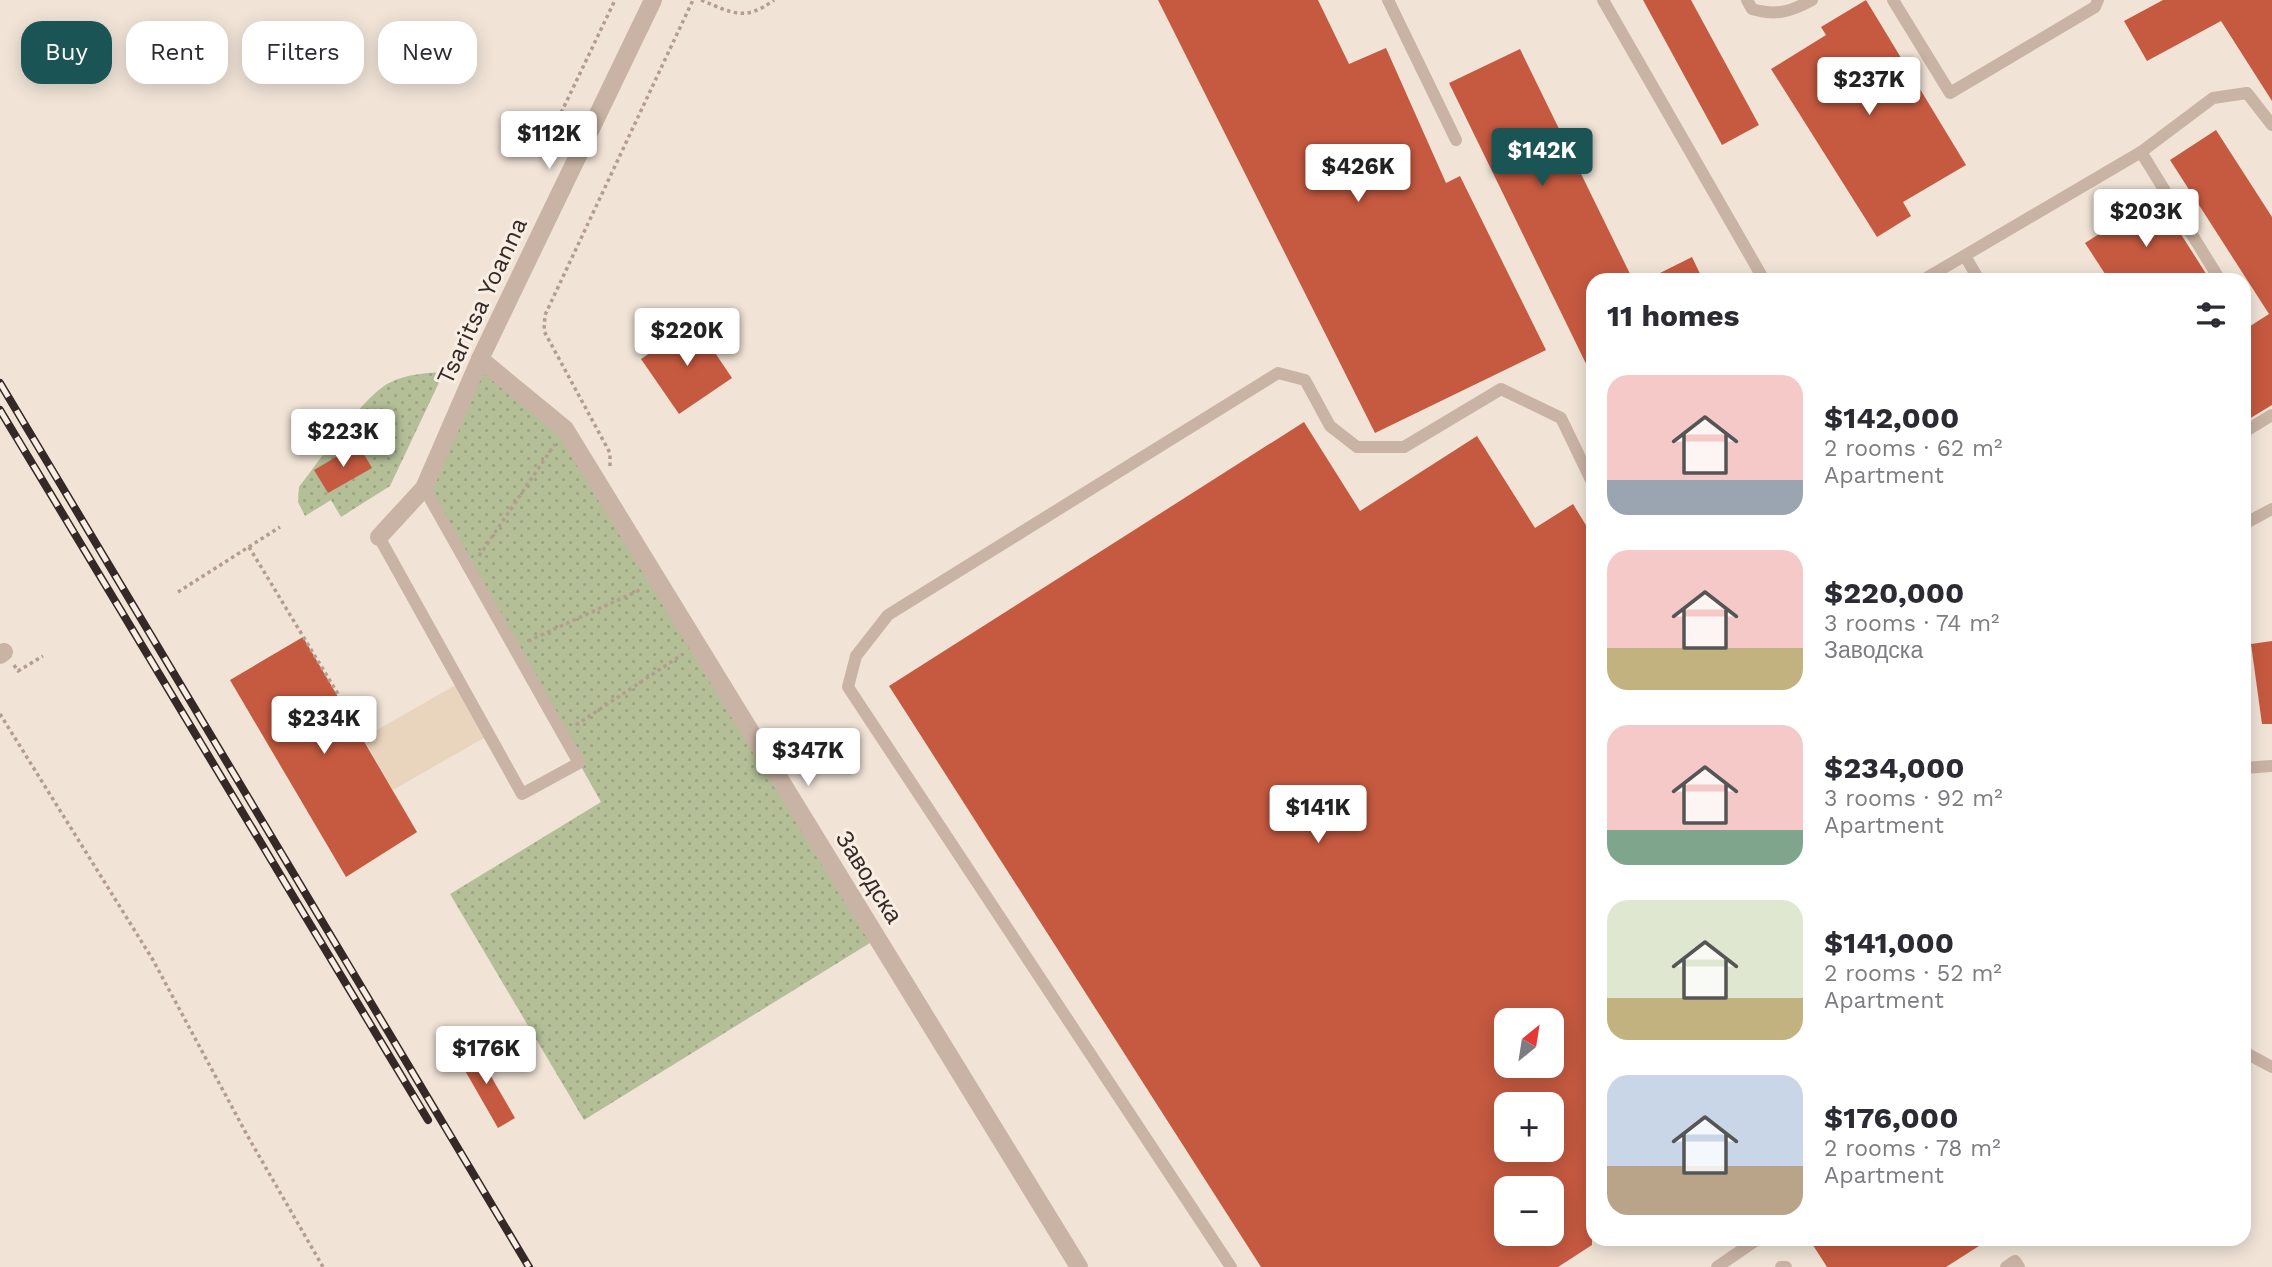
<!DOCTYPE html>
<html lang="en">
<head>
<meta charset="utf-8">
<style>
  :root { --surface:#fff; --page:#f7f7f7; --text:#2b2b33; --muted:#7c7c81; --accent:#1b5455 }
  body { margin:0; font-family:"Work Sans",sans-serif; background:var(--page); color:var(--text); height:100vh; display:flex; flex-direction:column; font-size:26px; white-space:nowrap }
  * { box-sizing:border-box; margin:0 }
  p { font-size:23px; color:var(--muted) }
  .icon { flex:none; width:38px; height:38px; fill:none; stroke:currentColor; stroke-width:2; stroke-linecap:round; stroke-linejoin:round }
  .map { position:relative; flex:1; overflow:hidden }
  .details { position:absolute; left:1586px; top:273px; width:665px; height:973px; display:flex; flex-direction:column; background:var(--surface); border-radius:21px; box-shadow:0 4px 18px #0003 }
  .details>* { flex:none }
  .guide { position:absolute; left:21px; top:21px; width:665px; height:63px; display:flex; gap:14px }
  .needle { width:46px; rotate:30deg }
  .buttons { position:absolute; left:1494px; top:1008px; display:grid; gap:14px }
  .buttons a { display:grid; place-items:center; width:70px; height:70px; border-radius:14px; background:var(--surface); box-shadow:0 4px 18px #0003; font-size:35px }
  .price { position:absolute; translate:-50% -60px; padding:0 16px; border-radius:7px; background:#fff; color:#222; font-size:23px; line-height:46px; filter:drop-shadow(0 2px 4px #0008) }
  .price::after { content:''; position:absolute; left:50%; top:42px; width:21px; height:16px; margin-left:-10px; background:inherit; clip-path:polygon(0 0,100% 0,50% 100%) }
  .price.on { background:var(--accent); color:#fff }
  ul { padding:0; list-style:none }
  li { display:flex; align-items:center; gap:21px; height:175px; padding:0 21px }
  li span { display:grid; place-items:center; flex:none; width:196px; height:140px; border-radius:21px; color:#555 }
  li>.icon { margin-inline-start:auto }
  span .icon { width:84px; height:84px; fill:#fffc; stroke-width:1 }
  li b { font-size:30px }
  h2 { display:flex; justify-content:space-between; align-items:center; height:84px; padding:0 21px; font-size:30px }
  .pill { padding:0 24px; border-radius:21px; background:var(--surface); box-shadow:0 4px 18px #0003; font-size:24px; line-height:63px }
  .pill.on { background:var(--accent); color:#fff }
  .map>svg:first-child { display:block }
  .grass { fill:url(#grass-dots) }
  .plaza { fill:#e9d4be }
  .building { fill:#c65a40; fill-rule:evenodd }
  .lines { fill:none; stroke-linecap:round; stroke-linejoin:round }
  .path { stroke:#b49d8e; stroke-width:3.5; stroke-dasharray:3.5 3.5; stroke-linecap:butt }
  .lane { stroke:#c9b3a4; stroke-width:12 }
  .street { stroke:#c9b3a4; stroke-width:18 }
  .rail-casing { stroke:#342926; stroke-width:8 }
  .rail { stroke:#f9eee4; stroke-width:5; stroke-dasharray:16; stroke-linecap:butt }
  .labels { text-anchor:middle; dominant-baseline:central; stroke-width:6; stroke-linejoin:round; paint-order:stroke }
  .street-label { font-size:24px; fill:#342926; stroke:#f9eee4 }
</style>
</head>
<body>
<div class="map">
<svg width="2272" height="1267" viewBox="0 0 2272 1267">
  <defs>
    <pattern id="grass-dots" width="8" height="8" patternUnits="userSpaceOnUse" patternTransform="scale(1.75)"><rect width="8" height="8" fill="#b4bf98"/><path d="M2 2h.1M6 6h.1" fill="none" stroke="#9ba483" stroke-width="1.8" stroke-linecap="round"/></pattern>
  </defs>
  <rect width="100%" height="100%" fill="#f1e4d7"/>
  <g class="grass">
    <path d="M480,359L565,429L878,938L584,1120L450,894L601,802L424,488Z"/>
    <path d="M444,372L390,486L341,517L331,500L305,516L298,502L299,487C320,461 364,394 391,382C408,374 425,373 444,372Z"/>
  </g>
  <path class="plaza" d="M459,683L489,735L393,790L363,738Z"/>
  <g class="building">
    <path d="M1158,0H1318L1349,64L1386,48L1446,183L1460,176L1546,350L1375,433Z"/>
    <path d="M1643,0H1691L1759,125L1722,145Z"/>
    <path d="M1866,0L1966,165L1903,202L1911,216L1877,237L1771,69L1826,35L1821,27Z"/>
    <path d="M2163,0H2272V101L2221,21L2147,61L2124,21Z"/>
    <path d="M1520,49L1633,280H1592V376L1449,83Z"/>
    <path d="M2216,130L2272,217V405L2244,422V330L2269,314L2170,160Z"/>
    <path d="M2157,197L2198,261L2210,280H2109L2085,243Z"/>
    <path d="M1692,257L1703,280H1646Z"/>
    <path d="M695,323L732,378L679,414L641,359Z"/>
    <path d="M1304,422L1360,511L1477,436L1535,528L1573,504L1592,535V1245L1558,1267H1261L889,686ZM1507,1020H1552V1066H1507ZM1507,1104H1552V1150H1507ZM1507,1188H1552V1234H1507Z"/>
    <path d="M358,444L372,468L328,493L314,470Z"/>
    <path d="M303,637L417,832L346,877L230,680Z"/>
    <path d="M2272,641V724H2262L2251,644Z"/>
    <path d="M473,1045L515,1118L498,1128L456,1055Z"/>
    <path d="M1809,1239H1990L1946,1267H1827Z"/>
  </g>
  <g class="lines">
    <g class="path">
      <path d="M701,0C733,13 744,22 774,0"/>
      <path d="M540,157L615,0"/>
      <path d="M610,466V453L544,331L545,315L693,0"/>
      <path d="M249,547L364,737"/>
      <path d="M479,556L555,444"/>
      <path d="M178,592L280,527"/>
      <path d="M528,641L642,589"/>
      <path d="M14,665L18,671L43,656"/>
      <path d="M0,714L153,960L247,1135L323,1267"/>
      <path d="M576,725L683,654"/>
    </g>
    <g class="lane">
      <path d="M1388,0L1456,140"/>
      <path d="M1603,0L1764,280"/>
      <path d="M1747,0L1752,9C1776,16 1790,12 1812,0"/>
      <path d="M1893,0L1950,93L2095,7L2098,0"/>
      <path d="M2141,152L2213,98L2247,93L2272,125"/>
      <path d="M1965,256L1979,280"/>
      <path d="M1923,280L2141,152L2220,280"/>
      <path d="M2244,432L2272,415"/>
      <path d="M2244,524L2272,509"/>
      <path d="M379,537L522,794L579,763L424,488"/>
      <path d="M2244,768L2272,766"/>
      <path d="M2244,1052L2272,1067"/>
      <path d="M1231,1267L848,687L856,656L888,615L1278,373L1305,380L1330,426L1357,447H1404L1501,389L1561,418L1592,482"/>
      <path d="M1717,1267L1758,1239"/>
      <path d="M1781,1267H1786"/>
      <path d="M2006,1267L2015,1261L2019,1267"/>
    </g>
    <g class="street">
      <path d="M480,359L565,429L1079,1267"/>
      <path d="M379,537L424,488L480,359L653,0"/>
      <path d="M0,655L4,652"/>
    </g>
    <g class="rail-casing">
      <g id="rail">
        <path d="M0,383L529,1267"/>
        <path d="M0,410L428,1120"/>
      </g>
    </g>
    <use href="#rail" class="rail"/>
  </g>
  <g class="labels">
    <g class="street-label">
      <text transform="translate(482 301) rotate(-65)">Tsaritsa Yoanna</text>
      <text transform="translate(869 877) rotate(58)">Заводска</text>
    </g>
  </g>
</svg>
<div class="buttons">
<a><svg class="needle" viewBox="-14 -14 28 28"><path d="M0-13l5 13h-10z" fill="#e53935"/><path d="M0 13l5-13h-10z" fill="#7c7c81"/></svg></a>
<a>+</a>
<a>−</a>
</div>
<b class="price" style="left:1869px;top:117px">$237K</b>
<b class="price" style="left:549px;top:171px">$112K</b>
<b class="price on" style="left:1542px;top:188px">$142K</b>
<b class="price" style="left:1358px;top:204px">$426K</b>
<b class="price" style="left:2146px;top:249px">$203K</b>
<b class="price" style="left:687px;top:368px">$220K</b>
<b class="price" style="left:343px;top:469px">$223K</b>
<b class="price" style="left:324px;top:756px">$234K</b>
<b class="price" style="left:808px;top:788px">$347K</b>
<b class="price" style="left:1318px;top:845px">$141K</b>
<b class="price" style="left:486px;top:1086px">$176K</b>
<div class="guide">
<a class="pill on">Buy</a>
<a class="pill">Rent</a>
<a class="pill">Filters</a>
<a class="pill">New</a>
</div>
<section class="details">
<h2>11 homes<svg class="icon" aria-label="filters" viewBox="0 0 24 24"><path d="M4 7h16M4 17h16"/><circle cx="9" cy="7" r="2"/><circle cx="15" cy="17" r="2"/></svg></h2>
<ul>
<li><span style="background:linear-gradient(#f6c9c9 75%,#9aa5b1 0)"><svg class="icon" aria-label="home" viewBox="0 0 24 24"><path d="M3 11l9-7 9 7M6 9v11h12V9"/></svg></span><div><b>$142,000</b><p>2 rooms · 62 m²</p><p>Apartment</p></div></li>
<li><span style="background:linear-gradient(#f6c9c9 70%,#c2b280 0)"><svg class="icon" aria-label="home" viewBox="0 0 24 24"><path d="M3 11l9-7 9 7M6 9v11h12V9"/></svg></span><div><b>$220,000</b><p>3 rooms · 74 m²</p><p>Заводска</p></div></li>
<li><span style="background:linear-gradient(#f6c9c9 75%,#7fa58c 0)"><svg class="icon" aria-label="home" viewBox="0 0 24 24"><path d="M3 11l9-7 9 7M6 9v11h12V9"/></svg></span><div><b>$234,000</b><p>3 rooms · 92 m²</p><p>Apartment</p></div></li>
<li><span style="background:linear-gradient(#dfe7d0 70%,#c2b280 0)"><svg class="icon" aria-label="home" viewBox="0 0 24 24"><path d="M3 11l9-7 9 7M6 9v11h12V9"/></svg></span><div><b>$141,000</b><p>2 rooms · 52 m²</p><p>Apartment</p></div></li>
<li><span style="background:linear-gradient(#c9d6e8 65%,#b9a48a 0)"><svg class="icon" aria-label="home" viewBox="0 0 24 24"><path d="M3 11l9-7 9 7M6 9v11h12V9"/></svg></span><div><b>$176,000</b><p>2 rooms · 78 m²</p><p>Apartment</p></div></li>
</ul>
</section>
</div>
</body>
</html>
